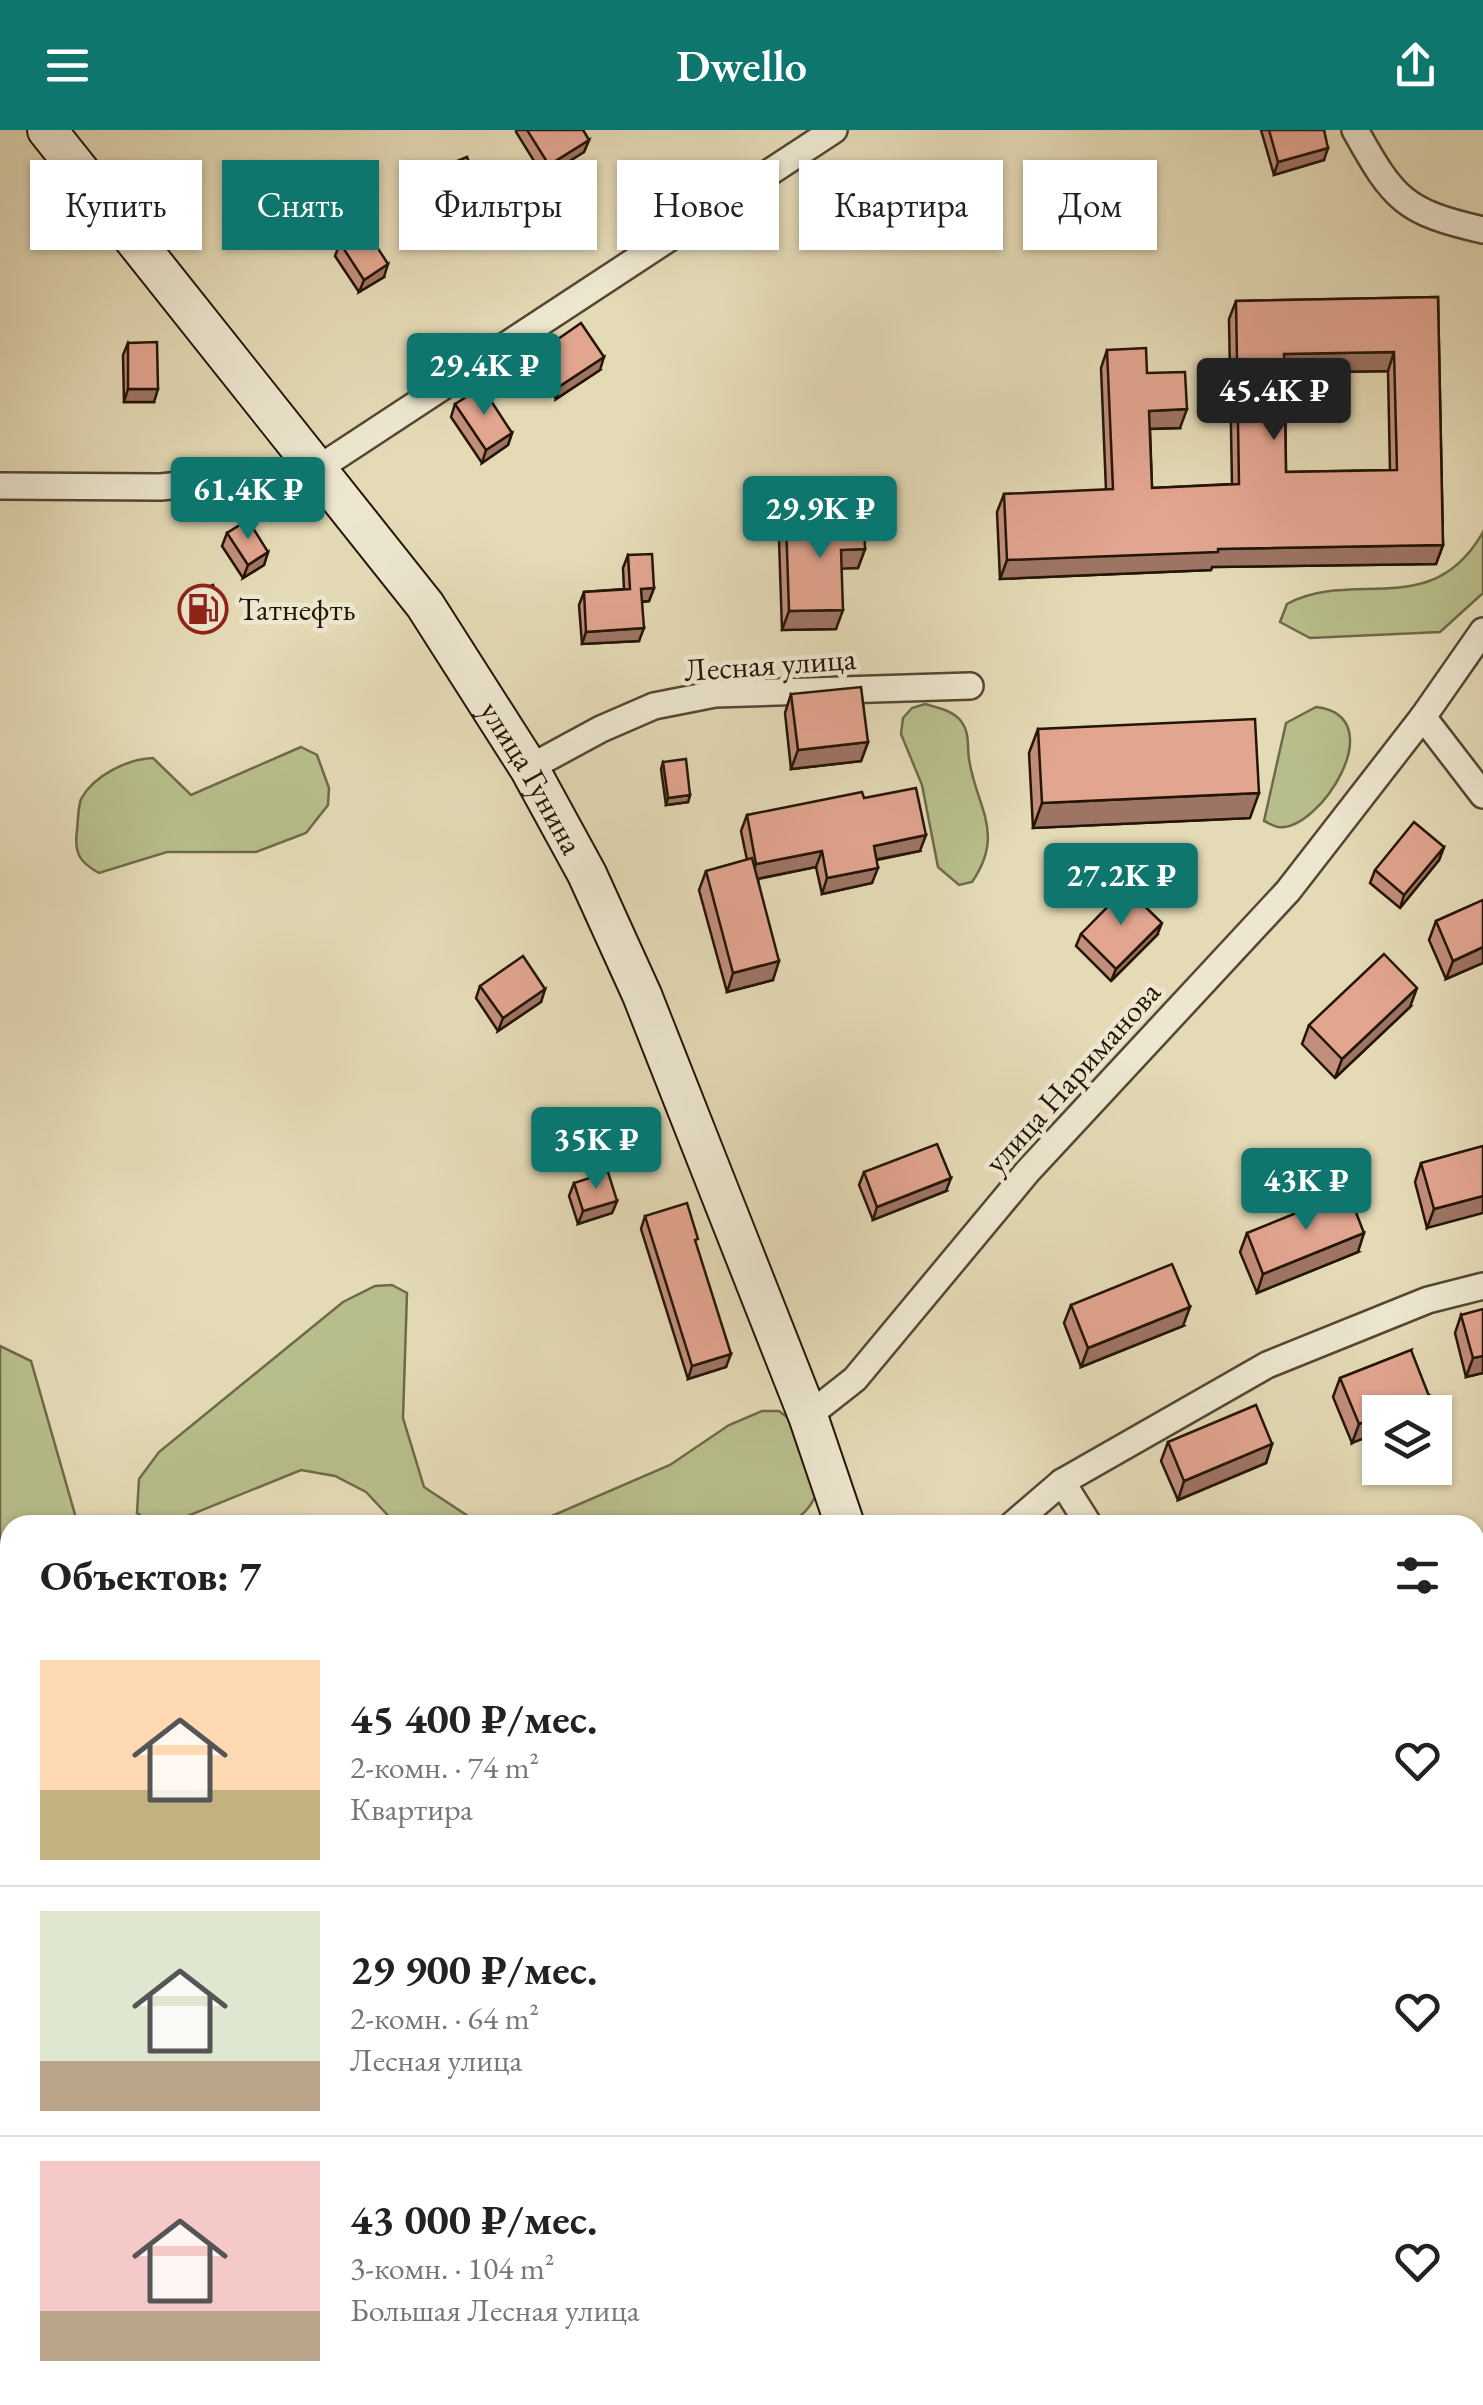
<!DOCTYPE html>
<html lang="ru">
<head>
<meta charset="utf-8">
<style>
  :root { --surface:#fff; --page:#f2f2f2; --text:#222; --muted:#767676; --line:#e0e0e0; --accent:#0f766e }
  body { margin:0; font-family:"EB Garamond",serif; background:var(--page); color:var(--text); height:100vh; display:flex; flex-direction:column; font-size:38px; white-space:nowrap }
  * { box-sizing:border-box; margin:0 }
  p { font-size:32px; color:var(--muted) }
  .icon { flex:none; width:55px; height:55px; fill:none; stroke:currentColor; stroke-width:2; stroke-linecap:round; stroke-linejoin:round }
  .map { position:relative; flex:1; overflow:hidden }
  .sheet { position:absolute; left:0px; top:1385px; width:1485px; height:890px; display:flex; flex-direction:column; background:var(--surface); border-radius:30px 30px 0 0; box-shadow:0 2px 8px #0004 }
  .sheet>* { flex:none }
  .hud { position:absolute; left:30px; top:30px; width:1425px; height:90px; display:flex; gap:20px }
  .controls { position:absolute; left:1362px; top:1265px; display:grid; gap:20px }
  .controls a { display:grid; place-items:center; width:90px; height:90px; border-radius:0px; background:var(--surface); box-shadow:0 2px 8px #0004; font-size:50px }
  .price { position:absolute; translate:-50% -85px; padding:0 22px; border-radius:10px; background:var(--accent); color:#fff; font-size:32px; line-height:65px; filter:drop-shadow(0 2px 5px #0008) }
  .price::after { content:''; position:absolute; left:50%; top:60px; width:30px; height:22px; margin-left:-15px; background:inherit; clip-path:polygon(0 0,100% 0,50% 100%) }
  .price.selected { background:#222; color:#fff }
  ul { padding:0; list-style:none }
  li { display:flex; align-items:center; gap:30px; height:250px; padding:0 40px }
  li+li { border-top:2px solid var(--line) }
  li span { display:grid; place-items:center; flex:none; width:280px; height:200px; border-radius:0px; color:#555 }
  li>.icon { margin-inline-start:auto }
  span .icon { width:120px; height:120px; fill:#fffc; stroke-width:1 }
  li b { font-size:42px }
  h2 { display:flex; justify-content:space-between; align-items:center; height:120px; padding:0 40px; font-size:42px }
  .pill { padding:0 35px; border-radius:0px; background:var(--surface); box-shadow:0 2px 8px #0004; font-size:35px; line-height:90px }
  .pill.selected { background:var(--accent); color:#fff }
  header { display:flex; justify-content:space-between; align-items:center; height:130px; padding:0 40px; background:var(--accent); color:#fff; font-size:45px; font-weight:600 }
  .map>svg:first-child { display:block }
  .green { fill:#b8be8b; stroke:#6e6a49; stroke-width:2.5 }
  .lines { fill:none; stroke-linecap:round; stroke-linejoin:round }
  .minor-casing { stroke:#554633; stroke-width:30 }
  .secondary-casing { stroke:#251507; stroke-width:42 }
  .minor { stroke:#ede7d0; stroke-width:25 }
  .secondary { stroke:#ede7d0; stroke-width:38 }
  .wall { fill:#c28e7c; stroke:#251507; stroke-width:2.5; fill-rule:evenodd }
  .shaded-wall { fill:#9e7465; stroke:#251507; stroke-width:2.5 }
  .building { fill:#e2a590; stroke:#251507; stroke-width:2.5; fill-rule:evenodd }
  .labels { text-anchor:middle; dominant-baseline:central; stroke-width:9; stroke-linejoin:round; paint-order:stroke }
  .poi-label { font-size:32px; fill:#251507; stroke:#ede7d0; text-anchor:start }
  .street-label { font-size:32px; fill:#251507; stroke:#ede7d0 }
</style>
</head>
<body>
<header><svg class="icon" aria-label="menu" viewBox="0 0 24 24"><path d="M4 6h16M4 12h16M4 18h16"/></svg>Dwello<svg class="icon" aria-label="share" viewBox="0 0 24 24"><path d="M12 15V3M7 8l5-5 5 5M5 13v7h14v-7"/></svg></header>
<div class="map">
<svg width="1483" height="2275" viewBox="0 0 1483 2275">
  <rect width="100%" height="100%" fill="#e4dab6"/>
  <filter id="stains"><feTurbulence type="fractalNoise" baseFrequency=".002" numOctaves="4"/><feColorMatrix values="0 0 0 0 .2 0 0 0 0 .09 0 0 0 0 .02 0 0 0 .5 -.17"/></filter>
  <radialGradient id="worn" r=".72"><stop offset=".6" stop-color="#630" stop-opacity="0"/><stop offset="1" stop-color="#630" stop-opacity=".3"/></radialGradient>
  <g class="green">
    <path d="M1483,402V463L1440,502L1310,508L1280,492L1287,474C1353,438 1432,492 1483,402Z"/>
    <path d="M925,574C938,578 952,580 961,591C970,603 967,615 969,629C976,677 1006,703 972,752L959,755L938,737L922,655L901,604L903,588L912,578Z"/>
    <path d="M1316,577C1394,586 1319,703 1278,697C1273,696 1269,693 1264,691L1286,593Z"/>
    <path d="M301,617L317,625L329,658L328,675L306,703L256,722H167L99,743C79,732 74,723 77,700C78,691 78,677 81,669C94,645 128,629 153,628L191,665Z"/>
    <path d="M392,1155L407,1163L403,1288L424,1357L468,1386L503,1394L538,1392L670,1335L729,1295L762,1281H779L792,1291L816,1365C789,1422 746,1369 699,1395H397L366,1362L335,1346L301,1340L168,1394L150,1392L137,1383L139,1349L159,1322L343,1172L375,1156Z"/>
    <path d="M0,1216L31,1231L78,1395H10V2219L0,2221Z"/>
    <path d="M647,2265H730L733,2275H650Z"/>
  </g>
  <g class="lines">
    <g class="minor-casing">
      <g id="minor">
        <path d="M1355,0C1394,70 1404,82 1483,100"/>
        <path d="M0,356L161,357L316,340L834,0"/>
        <path d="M1423,587L1483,665"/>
        <path d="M529,638L601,599L654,576L715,564L970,556"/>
        <path d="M808,1286L855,1249L1028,1041L1288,761L1423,587L1483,501"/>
        <path d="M1062,1352L1089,1395"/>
        <path d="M1012,1395L1062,1352L1267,1235L1428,1170L1483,1156"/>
        <path d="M1475,1544L1483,1542"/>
        <path d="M1475,1751L1483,1757"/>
        <path d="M1475,2143L1483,2128"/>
        <path d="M1406,2275L1411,2265"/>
      </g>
    </g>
    <g class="secondary-casing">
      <g id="secondary">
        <path id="s1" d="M47,0L425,475L529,638L587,744L642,865L808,1286L845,1395"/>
        <path d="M1017,2265L1018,2275"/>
      </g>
    </g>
    <use href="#minor" class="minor"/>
    <use href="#secondary" class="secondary"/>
  </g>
  <g class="wall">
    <path d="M516,0H583L589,10L584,22L544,47L516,2Z"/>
    <path d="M1261,0H1324V30L1274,45Z"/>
    <path d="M426,44L487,77L483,90L442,107L422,57Z"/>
    <path d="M340,113L384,147L359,162L335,126Z"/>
    <path d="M1438,167L1443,415L1436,434L1212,437L1211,440L1000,449L997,382L1004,364L1106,360L1101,238L1107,220L1147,243L1180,298L1150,299L1152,358L1232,354L1229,189L1236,171ZM1388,241L1390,340L1286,342L1285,243Z"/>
    <path d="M128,213L154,272H124L123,225Z"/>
    <path d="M538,223L600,240L556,269L533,235Z"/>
    <path d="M455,274L512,303L508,315L482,333L451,287Z"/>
    <path d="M786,391L865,419L858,438H841L836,499L782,500L779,410Z"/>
    <path d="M227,403L268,422L264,435L243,448L222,416Z"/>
    <path d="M628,425L654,458L649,471L642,472L639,511L582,514L579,475L584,462L624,459L623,438Z"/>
    <path d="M188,466L221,486L195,497L185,472Z"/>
    <path d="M791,564L868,612L861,631L791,639L785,583Z"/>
    <path d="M1038,599L1250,688L1033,698L1029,623Z"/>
    <path d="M663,632L690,665L688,672L666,675L661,639Z"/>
    <path d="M864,668L920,721L877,730L872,753L822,764L816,737L758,749L773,850L727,862L699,760L706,741L747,730L741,701L747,685Z"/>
    <path d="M1444,717L1439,730L1400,778L1370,753L1375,740Z"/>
    <path d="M1483,770V833L1446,849L1429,810L1436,791Z"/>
    <path d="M1081,804L1157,805L1111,851L1076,816Z"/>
    <path d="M480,856L545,859L541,872L498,901L476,868Z"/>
    <path d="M1410,877L1335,948L1302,914L1309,895Z"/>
    <path d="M1483,1016L1427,1098L1415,1052L1421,1033Z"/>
    <path d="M864,1042L946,1061L873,1090L859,1055Z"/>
    <path d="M574,1053L617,1071L612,1083L578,1094L569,1066Z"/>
    <path d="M645,1086L696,1115L726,1237L688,1249L641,1099Z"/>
    <path d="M1247,1103L1358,1122L1257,1163L1240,1122Z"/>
    <path d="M1071,1175L1183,1196L1081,1237L1064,1193Z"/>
    <path d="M1461,1185L1483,1243L1466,1247L1455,1203Z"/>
    <path d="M1411,1220L1352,1313L1333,1267L1340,1248Z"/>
    <path d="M1168,1312L1272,1314L1266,1333L1178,1370L1161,1331Z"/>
    <path d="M540,2265H650L647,2275H538V2272Z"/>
    <path d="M1298,2265H1349L1342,2275H1294Z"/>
  </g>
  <g class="shaded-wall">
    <path d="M589,10L584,22L544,47L549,35Z"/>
    <path d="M1328,18L1324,30L1274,45L1278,32Z"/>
    <path d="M487,77L483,90L442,107L446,94Z"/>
    <path d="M388,134L384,147L359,162L364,150Z"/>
    <path d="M1394,222L1388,241L1277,243L1284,224Z"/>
    <path d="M604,227L600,240L556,269L560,256Z"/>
    <path d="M128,259H158L154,272H124Z"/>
    <path d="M1187,279L1180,298L1142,299L1149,281Z"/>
    <path d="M512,303L508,315L482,333L486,320Z"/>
    <path d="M1443,415L1436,434L1212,437L1211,440L1000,449L1007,430L1218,419Z"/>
    <path d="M865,419L858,438L834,439L841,420Z"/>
    <path d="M268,422L264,435L243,448L248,435Z"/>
    <path d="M654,458L649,471L637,472L641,459Z"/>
    <path d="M224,479L221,486L195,497L198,490Z"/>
    <path d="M843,480L836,499L782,500L789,481Z"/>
    <path d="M644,498L639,511L582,514L586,502Z"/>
    <path d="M868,612L861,631L791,639L798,620Z"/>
    <path d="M1259,663L1250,688L1033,698L1042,673Z"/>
    <path d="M690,665L688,672L666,675L668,668Z"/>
    <path d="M926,705L920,721L868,731L874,716Z"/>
    <path d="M1444,717L1439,730L1400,778L1404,765Z"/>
    <path d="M822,721L816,737L751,750L756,734Z"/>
    <path d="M878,738L872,753L822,764L827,748Z"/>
    <path d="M1162,793L1157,805L1111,851L1116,839Z"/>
    <path d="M1483,817V833L1446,849L1453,831Z"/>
    <path d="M779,831L773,850L727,862L733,843Z"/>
    <path d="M1417,858L1410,877L1335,948L1342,929Z"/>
    <path d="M545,859L541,872L498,901L503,888Z"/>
    <path d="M951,1048L946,1061L873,1090L877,1077Z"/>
    <path d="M1483,1066V1083L1427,1098L1434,1079Z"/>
    <path d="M617,1071L612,1083L578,1094L583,1081Z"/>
    <path d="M1364,1103L1358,1122L1257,1163L1263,1144Z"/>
    <path d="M1190,1177L1183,1196L1081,1237L1088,1218Z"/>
    <path d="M731,1224L726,1237L688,1249L692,1236Z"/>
    <path d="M1483,1226V1243L1466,1247L1473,1228Z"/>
    <path d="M1429,1266L1423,1282H1387Z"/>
    <path d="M1380,1286V1302L1352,1313L1359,1294Z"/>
    <path d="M1272,1314L1266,1333L1178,1370L1184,1351Z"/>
    <path d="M1483,1461V1479L1475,1480V1463Z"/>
    <path d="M739,2265H770L736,2274Z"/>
    <path d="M1343,2265H1349L1342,2275H1336Z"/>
    <path d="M651,2266L647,2275H618Z"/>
  </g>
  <g class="building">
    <path d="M527,0H583L589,10L549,35Z"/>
    <path d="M1269,0H1324L1328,18L1278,32Z"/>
    <path d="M467,27L487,77L446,94L426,44Z"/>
    <path d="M364,97L388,134L364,150L340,113Z"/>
    <path d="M1438,167L1443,415L1218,419V422L1007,430L1004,364L1113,359L1107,220L1146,218L1147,243L1185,242L1187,279L1149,281L1152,358L1239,354L1236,171ZM1394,222L1397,340L1286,342L1284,224Z"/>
    <path d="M581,193L604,227L560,256L538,223Z"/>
    <path d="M157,212L158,259H128V213Z"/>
    <path d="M482,257L512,303L486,320L455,274Z"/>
    <path d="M864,388L865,419L841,420L843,480L789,481L786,391Z"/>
    <path d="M248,390L268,422L248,435L227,403Z"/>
    <path d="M652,424L654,458L641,459L644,498L586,502L584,462L630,459L628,425Z"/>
    <path d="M213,455L224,479L198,490L188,466Z"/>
    <path d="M861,557L868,612L798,620L791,564Z"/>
    <path d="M1255,589L1259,663L1042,673L1038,599Z"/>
    <path d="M686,629L690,665L668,668L663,632Z"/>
    <path d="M916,658L926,705L874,716L878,738L827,748L822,721L756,734L747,685L862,662L864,668Z"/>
    <path d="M1414,692L1444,717L1404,765L1375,740Z"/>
    <path d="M752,728L779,831L733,843L706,741Z"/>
    <path d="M1126,758L1162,793L1116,839L1081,804Z"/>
    <path d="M1483,770V817L1453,831L1436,791Z"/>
    <path d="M1384,824L1417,858L1342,929L1309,895Z"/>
    <path d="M523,826L545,859L503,888L480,856Z"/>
    <path d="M937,1014L951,1048L877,1077L864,1042Z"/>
    <path d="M1483,1016V1066L1434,1079L1421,1033Z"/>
    <path d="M608,1042L617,1071L583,1081L574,1053Z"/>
    <path d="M1348,1062L1364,1103L1263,1144L1247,1103Z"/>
    <path d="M687,1073L698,1109L695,1110L731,1224L692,1236L645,1086Z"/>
    <path d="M1172,1134L1190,1177L1088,1218L1071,1175Z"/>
    <path d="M1483,1179V1226L1473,1228L1461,1185Z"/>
    <path d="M1411,1220L1429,1266L1387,1282H1380V1286L1359,1294L1340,1248Z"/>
    <path d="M1256,1275L1272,1314L1184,1351L1168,1312Z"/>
    <path d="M1483,1408V1461L1475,1463V1410Z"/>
    <path d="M1480,1964L1483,1966V2026L1475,2039V1972Z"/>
    <path d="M548,2265H650L651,2266L618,2275H551Z"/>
    <path d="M1312,2265H1343L1336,2275H1327Z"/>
  </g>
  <defs>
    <g id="fuel-ring" transform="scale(2.5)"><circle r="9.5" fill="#ede7d0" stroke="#8f2418" stroke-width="1.5"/><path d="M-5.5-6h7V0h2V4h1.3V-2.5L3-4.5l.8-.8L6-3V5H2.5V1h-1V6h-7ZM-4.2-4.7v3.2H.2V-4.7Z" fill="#8f2418"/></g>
  </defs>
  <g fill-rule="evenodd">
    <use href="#fuel-ring" x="203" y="479"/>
  </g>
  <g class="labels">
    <g class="poi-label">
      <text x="238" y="479">Татнефть</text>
    </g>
    <g class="street-label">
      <text transform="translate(770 534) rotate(-4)">Лесная улица</text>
      <text stroke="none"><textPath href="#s1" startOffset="810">улица Гунина</textPath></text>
      <text transform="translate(1072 947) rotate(-48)">улица Нариманова</text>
    </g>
  </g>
  <rect width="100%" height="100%" filter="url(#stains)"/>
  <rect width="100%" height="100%" fill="url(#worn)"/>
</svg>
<div class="controls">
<a><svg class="icon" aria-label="layers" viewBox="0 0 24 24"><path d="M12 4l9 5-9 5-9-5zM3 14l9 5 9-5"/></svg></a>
</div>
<b class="price" style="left:484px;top:288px">29.4K ₽</b>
<b class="price selected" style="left:1274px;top:313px">45.4K ₽</b>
<b class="price" style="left:248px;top:412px">61.4K ₽</b>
<b class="price" style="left:820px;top:431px">29.9K ₽</b>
<b class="price" style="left:1121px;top:798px">27.2K ₽</b>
<b class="price" style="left:596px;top:1062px">35K ₽</b>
<b class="price" style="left:1306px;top:1103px">43K ₽</b>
<div class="hud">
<a class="pill">Купить</a>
<a class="pill selected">Снять</a>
<a class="pill">Фильтры</a>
<a class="pill">Новое</a>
<a class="pill">Квартира</a>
<a class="pill">Дом</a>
</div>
<section class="sheet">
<h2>Объектов: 7<svg class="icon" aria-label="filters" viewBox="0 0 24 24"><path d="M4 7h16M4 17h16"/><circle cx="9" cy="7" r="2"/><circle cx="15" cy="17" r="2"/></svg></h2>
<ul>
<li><span style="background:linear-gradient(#ffd9b3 65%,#c2b280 0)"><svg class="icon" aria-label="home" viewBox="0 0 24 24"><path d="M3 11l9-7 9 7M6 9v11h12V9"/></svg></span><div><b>45 400 ₽/мес.</b><p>2-комн. · 74 m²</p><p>Квартира</p></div><svg class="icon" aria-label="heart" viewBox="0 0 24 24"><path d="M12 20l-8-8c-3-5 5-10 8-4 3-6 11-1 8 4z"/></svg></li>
<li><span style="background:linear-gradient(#dfe7d0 75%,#b9a48a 0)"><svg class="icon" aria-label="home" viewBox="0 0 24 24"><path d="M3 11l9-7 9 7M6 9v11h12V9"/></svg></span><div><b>29 900 ₽/мес.</b><p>2-комн. · 64 m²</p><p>Лесная улица</p></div><svg class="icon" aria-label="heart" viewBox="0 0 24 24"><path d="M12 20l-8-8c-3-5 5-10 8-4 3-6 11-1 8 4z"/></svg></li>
<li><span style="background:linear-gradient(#f6c9c9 75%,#b9a48a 0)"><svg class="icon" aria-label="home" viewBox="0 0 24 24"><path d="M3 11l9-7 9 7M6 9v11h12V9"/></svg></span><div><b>43 000 ₽/мес.</b><p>3-комн. · 104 m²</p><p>Большая Лесная улица</p></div><svg class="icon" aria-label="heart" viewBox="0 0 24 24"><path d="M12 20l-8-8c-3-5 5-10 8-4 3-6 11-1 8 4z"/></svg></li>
</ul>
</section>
</div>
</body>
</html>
